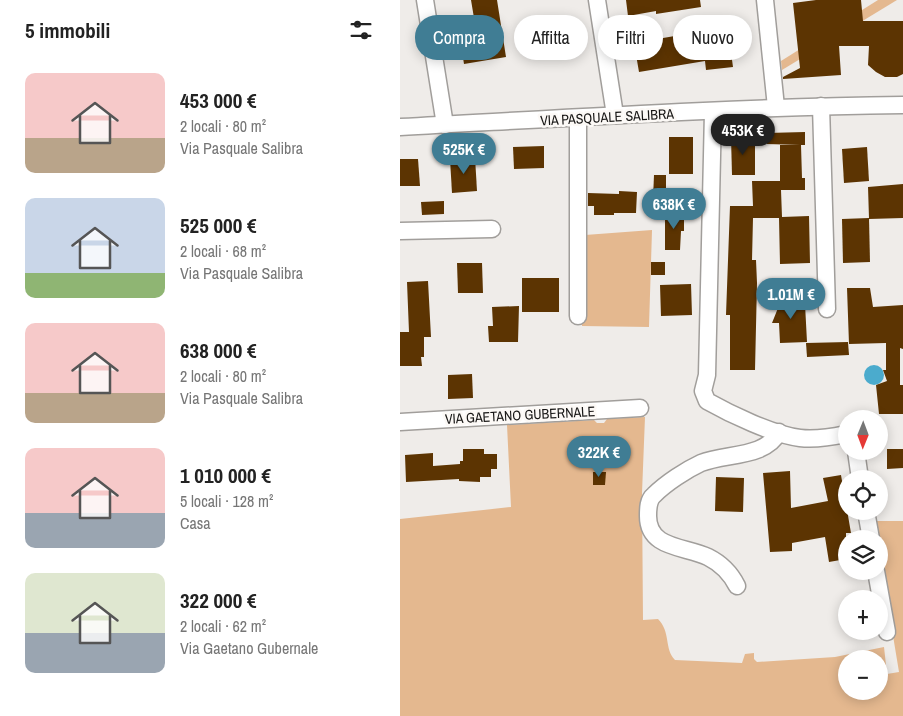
<!DOCTYPE html>
<html lang="it">
<head>
<meta charset="utf-8">
<style>
  :root { --surface:#fff; --page:#f2f2f2; --text:#222; --muted:#767676; --accent:#407d94 }
  body { margin:0; font-family:"Archivo Narrow",sans-serif; background:var(--page); color:var(--text); height:100vh; display:flex; flex-direction:column; font-size:19px; white-space:nowrap }
  * { box-sizing:border-box; margin:0 }
  p { font-size:16px; color:var(--muted) }
  .icon { flex:none; width:28px; height:28px; fill:none; stroke:currentColor; stroke-width:2; stroke-linecap:round; stroke-linejoin:round }
  .map { position:relative; flex:1; overflow:hidden }
  .sheet { display:flex; flex-direction:column; background:var(--surface); width:400px }
  .sheet>* { flex:none }
  .guide { position:absolute; left:15px; top:15px; width:412px; height:45px; display:flex; gap:10px }
  .needle { width:32px; rotate:181deg }
  .buttons { position:absolute; left:438px; top:410px; display:grid; gap:10px }
  .buttons a { display:grid; place-items:center; width:50px; height:50px; border-radius:50%; background:var(--surface); box-shadow:0 2px 12px #0003; font-size:25px }
  .price { position:absolute; translate:-50% -42px; padding:0 11px; border-radius:18px; background:var(--accent); color:#fff; font-size:16px; line-height:32px; filter:drop-shadow(0 1px 2px #0008) }
  .price::after { content:''; position:absolute; left:50%; top:30px; width:15px; height:11px; margin-left:-8px; background:inherit; clip-path:polygon(0 0,100% 0,50% 100%) }
  .price.current { background:#222; color:#fff }
  ul { padding:0; list-style:none }
  li { display:flex; align-items:center; gap:15px; height:125px; padding:0 25px }
  li span { display:grid; place-items:center; flex:none; width:140px; height:100px; border-radius:10px; color:#555 }
  li>.icon { margin-inline-start:auto }
  span .icon { width:60px; height:60px; fill:#fffc; stroke-width:1 }
  li b { font-size:21px }
  h2 { display:flex; justify-content:space-between; align-items:center; height:60px; padding:0 25px; font-size:21px }
  .tag { padding:0 18px; border-radius:22px; background:var(--surface); box-shadow:0 2px 12px #0003; font-size:18px; line-height:45px }
  .tag.current { background:var(--accent); color:#fff }
  main { display:flex; flex:1; min-height:0 }
  .map>svg:first-child { display:block }
  .green { fill:#e4b88f; fill-rule:evenodd }
  .water { fill:#4babcd }
  .building { fill:#5c3402 }
  .lines { fill:none; stroke-linecap:round; stroke-linejoin:round }
  .minor-casing { stroke:#a19e9b; stroke-width:19 }
  .minor { stroke:#fff; stroke-width:16 }
  .labels { text-anchor:middle; dominant-baseline:central; stroke-width:5; stroke-linejoin:round; paint-order:stroke }
  .street-label { font-size:14px; fill:#181716; stroke:#fcf9f6 }
</style>
</head>
<body>
<main>
<section class="sheet">
<h2>5 immobili<svg class="icon" aria-label="filters" viewBox="0 0 24 24"><path d="M4 7h16M4 17h16"/><circle cx="9" cy="7" r="2"/><circle cx="15" cy="17" r="2"/></svg></h2>
<ul>
<li><span style="background:linear-gradient(#f6c9c9 65%,#b9a48a 0)"><svg class="icon" aria-label="home" viewBox="0 0 24 24"><path d="M3 11l9-7 9 7M6 9v11h12V9"/></svg></span><div><b>453 000 €</b><p>2 locali · 80 m²</p><p>Via Pasquale Salibra</p></div></li>
<li><span style="background:linear-gradient(#c9d6e8 75%,#8fb573 0)"><svg class="icon" aria-label="home" viewBox="0 0 24 24"><path d="M3 11l9-7 9 7M6 9v11h12V9"/></svg></span><div><b>525 000 €</b><p>2 locali · 68 m²</p><p>Via Pasquale Salibra</p></div></li>
<li><span style="background:linear-gradient(#f6c9c9 70%,#b9a48a 0)"><svg class="icon" aria-label="home" viewBox="0 0 24 24"><path d="M3 11l9-7 9 7M6 9v11h12V9"/></svg></span><div><b>638 000 €</b><p>2 locali · 80 m²</p><p>Via Pasquale Salibra</p></div></li>
<li><span style="background:linear-gradient(#f6c9c9 65%,#9aa5b1 0)"><svg class="icon" aria-label="home" viewBox="0 0 24 24"><path d="M3 11l9-7 9 7M6 9v11h12V9"/></svg></span><div><b>1 010 000 €</b><p>5 locali · 128 m²</p><p>Casa</p></div></li>
<li><span style="background:linear-gradient(#dfe7d0 60%,#9aa5b1 0)"><svg class="icon" aria-label="home" viewBox="0 0 24 24"><path d="M3 11l9-7 9 7M6 9v11h12V9"/></svg></span><div><b>322 000 €</b><p>2 locali · 62 m²</p><p>Via Gaetano Gubernale</p></div></li>
</ul>
</section>
<div class="map">
<svg width="503" height="716" viewBox="0 0 503 716">
  <rect width="100%" height="100%" fill="#efece9"/>
  <g class="green">
    <path d="M478,0H497L382,70L381,61Z"/>
    <path d="M252,230L249,327L182,326L185,235Z"/>
    <path d="M245,417L242,493L243,620L258,619C271,632 264,649 275,660L342,663L345,654L354,653V659L357,662L435,657L484,647L487,674L499,672L479,551V539L474,521H503V716H0V519L111,507L107,425L194,420L197,423H204L207,419ZM446,659H479V691H446Z"/>
  </g>
  <circle class="water" cx="474" cy="375" r="10"/>
  <g class="building">
    <path d="M71,0H97L106,57L64,64L60,39L77,36Z"/>
    <path d="M226,0H300L301,7L256,14V11L228,16Z"/>
    <path d="M416,0H461L463,21H503V74L497,77H485L476,72L468,65L469,46H439L441,75L383,79V77L400,68L393,3Z"/>
    <path d="M328,31L333,67L306,70L305,61L239,72L234,43L298,32V34Z"/>
    <path d="M405,132V145H401L402,178H405V190H381L382,217L409,216L410,263L380,264L379,218H353L352,260H356L357,283L355,370H330V315H326L330,206H353L352,181H380V145H400L367,144V133Z"/>
    <rect x="269" y="137" width="24" height="37"/>
    <path d="M331,137H355V175H332Z"/>
    <path d="M144,146V168L114,169L113,147Z"/>
    <path d="M467,147L469,181L444,183L442,149Z"/>
    <path d="M75,157L77,191L52,193L50,159Z"/>
    <path d="M0,159H18L20,186H0Z"/>
    <path d="M254,175H266V199H253Z"/>
    <path d="M503,184V218L469,219L468,187Z"/>
    <path d="M219,191L237,192L236,213H214V215H194V206H188V193L219,194Z"/>
    <path d="M44,201V214L22,215L21,202Z"/>
    <path d="M265,211L284,212V231H281L280,250H265Z"/>
    <path d="M469,218L470,262L443,263L442,219Z"/>
    <rect x="251" y="262" width="14" height="13"/>
    <path d="M57,263H82L83,293H58Z"/>
    <rect x="122" y="278" width="37" height="34"/>
    <path d="M390,278V305L405,304L407,342L380,343L379,323H372Z"/>
    <path d="M28,281L31,337H24V357H21L22,366H0V332H9L7,282Z"/>
    <path d="M291,284L292,315L261,316L260,285Z"/>
    <path d="M447,288H470L473,307L503,305V349L500,348V385H503V414H479L476,385L487,381L483,370H486V343L449,344Z"/>
    <path d="M119,306L118,342H89L88,326H93L92,307Z"/>
    <path d="M448,342L449,355L407,357L406,343Z"/>
    <path d="M72,374L73,398L48,399V375Z"/>
    <path d="M63,449H84V454H97V469H91V477H80V482L59,481V479L6,482L5,455L33,453V466L60,464V461H63Z"/>
    <path d="M487,449H503V468L487,469Z"/>
    <path d="M390,471L391,508L428,501L423,478L441,475L451,533H446V559L429,562L425,537L392,543V551L370,552L363,473Z"/>
    <path d="M193,472H206L205,485H193Z"/>
    <path d="M316,477L344,478L343,512L315,511Z"/>
  </g>
  <g class="lines">
    <g class="minor-casing">
      <g id="minor">
        <path d="M25,0L45,125"/>
        <path d="M197,0L215,115"/>
        <path d="M365,0L376,107"/>
        <path d="M421,106L427,309"/>
        <path d="M313,112L307,375L303,391L307,401C330,414 374,435 400,438C416,440 432,437 446,434"/>
        <path d="M178,118V316"/>
        <path d="M0,127C168,118 335,107 503,105"/>
        <path d="M0,231L92,229"/>
        <path d="M0,422L240,408"/>
        <path d="M456,451L460,479"/>
        <path d="M466,511L471,539"/>
        <path d="M476,571L487,632"/>
        <path d="M337,586C331,574 320,563 308,557C285,546 248,549 248,516C248,508 248,500 254,495C266,483 286,470 301,463C327,453 365,458 379,432"/>
      </g>
    </g>
    <use href="#minor" class="minor"/>
  </g>
  <g class="labels">
    <g class="street-label">
      <text transform="translate(207 117) rotate(-3)">VIA PASQUALE SALIBRA</text>
      <text transform="translate(120 415) rotate(-3)">VIA GAETANO GUBERNALE</text>
    </g>
  </g>
</svg>
<div class="buttons">
<a><svg class="needle" viewBox="-14 -14 28 28"><path d="M0-13l5 13h-10z" fill="#e53935"/><path d="M0 13l5-13h-10z" fill="#767676"/></svg></a>
<a><svg class="icon" aria-label="locate" viewBox="0 0 24 24"><circle cx="12" cy="12" r="6"/><path d="M12 2v4M12 18v4M2 12h4M18 12h4"/></svg></a>
<a><svg class="icon" aria-label="layers" viewBox="0 0 24 24"><path d="M12 4l9 5-9 5-9-5zM3 14l9 5 9-5"/></svg></a>
<a>+</a>
<a>−</a>
</div>
<b class="price current" style="left:343px;top:156px">453K €</b>
<b class="price" style="left:64px;top:175px">525K €</b>
<b class="price" style="left:274px;top:230px">638K €</b>
<b class="price" style="left:391px;top:320px">1.01M €</b>
<b class="price" style="left:199px;top:478px">322K €</b>
<div class="guide">
<a class="tag current">Compra</a>
<a class="tag">Affitta</a>
<a class="tag">Filtri</a>
<a class="tag">Nuovo</a>
</div>
</div>
</main>
</body>
</html>
